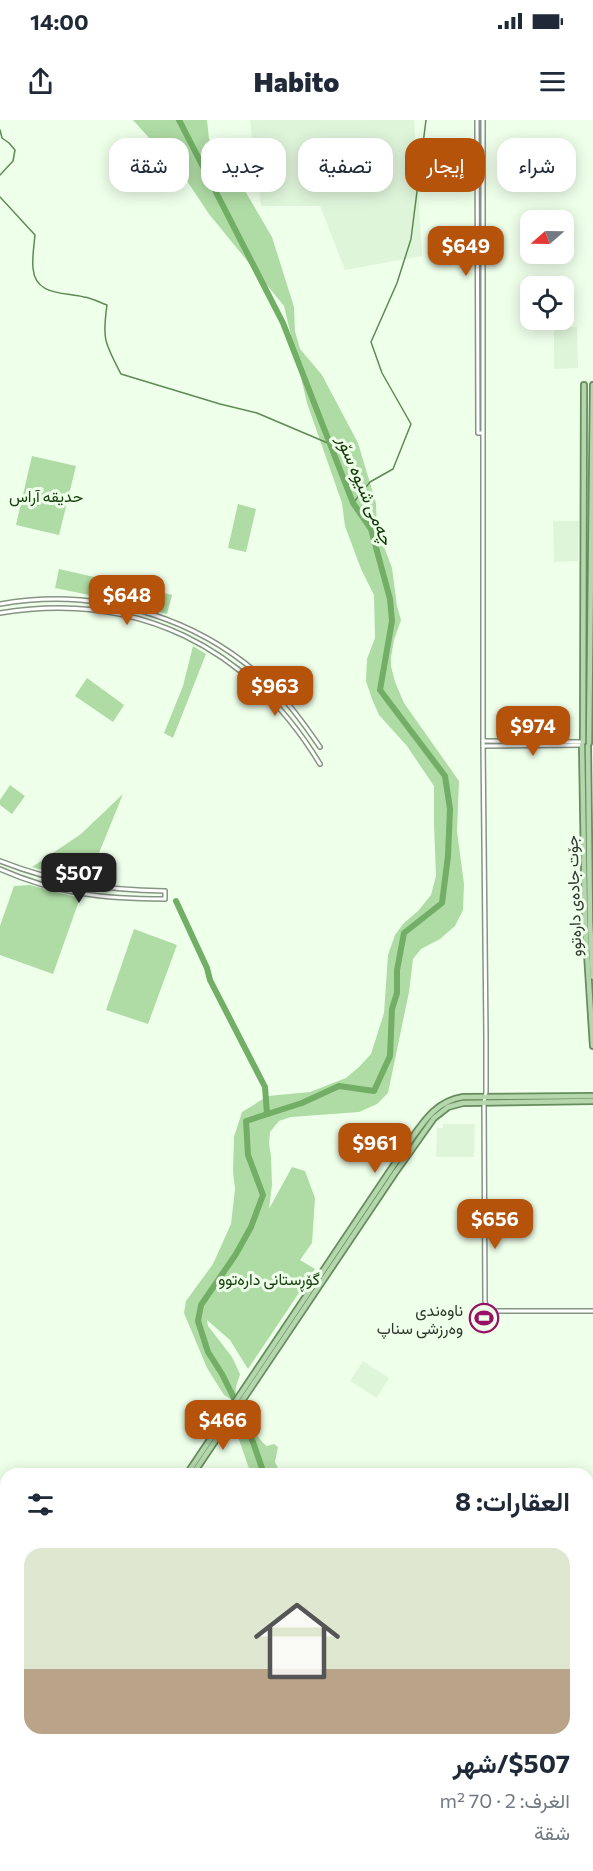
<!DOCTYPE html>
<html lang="ar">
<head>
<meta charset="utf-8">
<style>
  :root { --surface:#fff; --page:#f6f6f7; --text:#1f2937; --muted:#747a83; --accent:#b45309 }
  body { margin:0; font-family:Commissioner,Vazirmatn,sans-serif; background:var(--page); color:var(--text); direction:rtl; height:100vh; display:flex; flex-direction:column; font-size:22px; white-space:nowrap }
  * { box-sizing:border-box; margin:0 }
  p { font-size:20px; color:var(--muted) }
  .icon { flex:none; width:33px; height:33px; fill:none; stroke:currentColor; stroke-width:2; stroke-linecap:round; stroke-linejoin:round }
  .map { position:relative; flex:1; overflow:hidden; direction:ltr }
  .details { position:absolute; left:0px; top:1348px; width:594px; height:404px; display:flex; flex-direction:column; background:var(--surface); border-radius:18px 18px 0 0; box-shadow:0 3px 15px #0003; direction:rtl }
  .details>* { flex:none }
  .banner { position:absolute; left:18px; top:18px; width:558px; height:54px; direction:rtl; display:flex; gap:12px }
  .needle { width:39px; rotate:250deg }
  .tools { position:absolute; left:520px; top:90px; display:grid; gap:12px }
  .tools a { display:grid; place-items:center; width:54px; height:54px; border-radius:12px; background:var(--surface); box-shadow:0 3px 15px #0003; font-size:30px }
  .price { position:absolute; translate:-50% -51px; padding:0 14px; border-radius:12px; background:var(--accent); color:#fff; font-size:20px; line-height:39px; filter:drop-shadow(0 2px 3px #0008) }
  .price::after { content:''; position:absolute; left:50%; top:36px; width:18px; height:14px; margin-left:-9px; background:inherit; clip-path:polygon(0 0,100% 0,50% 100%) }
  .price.selected { background:#222; color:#fff }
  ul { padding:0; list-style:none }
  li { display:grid; align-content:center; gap:12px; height:318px; padding:0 24px }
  li span { display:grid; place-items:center; height:186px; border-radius:18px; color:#555 }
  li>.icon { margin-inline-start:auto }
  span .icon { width:108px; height:108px; fill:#fffc; stroke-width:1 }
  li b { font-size:26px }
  h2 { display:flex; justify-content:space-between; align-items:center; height:72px; padding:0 24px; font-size:26px }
  .chip { padding:0 21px; border-radius:18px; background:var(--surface); box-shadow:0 3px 15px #0003; font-size:21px; line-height:54px }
  .chip.selected { background:var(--accent); color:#fff }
  .status { display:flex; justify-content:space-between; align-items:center; height:42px; padding:0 30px; background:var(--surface); direction:ltr }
  .status svg { height:16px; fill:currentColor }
  header { display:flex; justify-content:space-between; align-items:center; height:78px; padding:0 24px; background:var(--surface); font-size:27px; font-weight:800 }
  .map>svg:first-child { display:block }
  .built { fill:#dff5da }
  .green { fill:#afdba5 }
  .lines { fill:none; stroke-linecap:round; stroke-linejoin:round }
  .stream { stroke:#5e8a54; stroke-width:1.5 }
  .river { stroke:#72ae65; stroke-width:6 }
  .minor-casing { stroke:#869583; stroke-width:6 }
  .major-casing { stroke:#668d5d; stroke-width:8 }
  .minor { stroke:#fff; stroke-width:3 }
  .major { stroke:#b5d7ad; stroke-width:4.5 }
  .labels { text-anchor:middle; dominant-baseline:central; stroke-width:6; stroke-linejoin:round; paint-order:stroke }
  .park-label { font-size:16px; fill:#19410f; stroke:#eeffea }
  .street-label { font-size:16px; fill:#2f362e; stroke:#eeffea }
  .poi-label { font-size:16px; fill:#2f362e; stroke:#eeffea; text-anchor:end }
  .water-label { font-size:18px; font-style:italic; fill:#133b08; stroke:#eeffea }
</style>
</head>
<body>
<div class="status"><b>14:00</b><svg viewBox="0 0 49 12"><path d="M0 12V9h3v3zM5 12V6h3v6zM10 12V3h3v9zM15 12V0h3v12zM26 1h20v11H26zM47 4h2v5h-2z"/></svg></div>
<header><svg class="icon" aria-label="menu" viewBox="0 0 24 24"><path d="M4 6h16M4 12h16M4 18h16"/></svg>Habito<svg class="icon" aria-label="share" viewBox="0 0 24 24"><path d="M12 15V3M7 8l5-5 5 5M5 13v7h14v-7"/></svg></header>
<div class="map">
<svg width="593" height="1751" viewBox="0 0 593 1751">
  <rect width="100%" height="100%" fill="#eeffea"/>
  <g class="built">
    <path d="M250,0H414L422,136L345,150L320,86H261Z"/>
    <path d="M554,207H577L578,248L554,249Z"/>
    <path d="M553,401H579L578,441L554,442Z"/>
    <path d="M443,1004H475L474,1037H436L437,1008H443Z"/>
    <path d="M363,1241L389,1258L377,1278L350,1261Z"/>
  </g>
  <g class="green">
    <path d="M133,0H207L209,19L241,64L272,117L294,187L295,211L300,229L322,255L358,323L376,383L377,408L392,448L397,486L401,500L394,520L391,537V546L395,562L404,583L459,661L457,711L464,764L463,790L455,806L440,819L421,829L413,839L409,872L388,973L377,984L359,992L291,997L279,1001L270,1012L269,1023L271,1036L272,1065L269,1089L292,1047L305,1051L315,1078L312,1123L300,1140L315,1149L248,1249L230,1220L207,1200L208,1206L232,1237L240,1254C239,1259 235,1267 236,1273C237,1284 258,1321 267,1326L274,1324L278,1327L275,1342L281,1354H251L237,1314L238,1299L231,1279L224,1275L207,1248L184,1193L186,1181L213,1144L231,1104L235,1069L233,1052L234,1017L242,992L268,976L310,972L346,958L359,947L371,934L384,893L388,835L395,815L403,804L418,791L431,775L436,756L434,704V666L407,626L379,595L372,579L366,561L367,539L375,518L374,475L361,449L345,406L342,383L307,283L284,186L209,94L185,58Z"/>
    <path d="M32,336L76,346L59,415L16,405Z"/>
    <path d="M238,384L256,389L246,432L228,428Z"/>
    <path d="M59,449L103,459L99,477L55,468Z"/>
    <path d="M112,460L172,475L167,494L109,478Z"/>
    <path d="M193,526L206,534L173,618L164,613L183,566Z"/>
    <path d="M87,558L124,585L113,602L75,576Z"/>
    <path d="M10,665L25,676L12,694L0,685V680Z"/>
    <path d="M123,674L88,760L55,754L32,747L81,714Z"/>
    <path d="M30,765L80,778L53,854L0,835V806L14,766Z"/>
    <path d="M134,809L177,825L148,904L106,890Z"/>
  </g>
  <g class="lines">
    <g class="stream">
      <path d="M0,10L2,18L9,23L15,30L13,41L0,55"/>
      <path d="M0,77L35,115C34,126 32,137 33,148C35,176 64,172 84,177C92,178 99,182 107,185C102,220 105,223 121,254L220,284L257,293L330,324"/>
      <path d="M353,383L370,362L393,349L411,304L382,253L371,222L397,163L411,119L426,0"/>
    </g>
    <g class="river">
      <path d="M179,0L283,203L353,383L371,409L390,479L392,501L380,570L445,656L450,689L448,736L442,783L404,813L397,850V873L392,889L390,936L374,971L339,966L302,983L246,1001L248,1035L263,1075L251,1107L236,1134L201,1185L198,1201L208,1232L222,1254L231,1272L253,1322L264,1354"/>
      <path d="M176,781L207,848L210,860L265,967L267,994"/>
      <path d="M0,1642L6,1647"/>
      <path d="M140,1746V1751"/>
      <path d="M396,1746L397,1751"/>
    </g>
    <g class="minor-casing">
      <g id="minor">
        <path d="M477,0L478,313H482"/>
        <path d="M483,0V624L486,916V972L484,982L485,1181L486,1186L493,1191H593"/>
        <path d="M0,484C103,466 209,499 281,576C296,592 308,610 320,627"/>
        <path d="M0,493C137,470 249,527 320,644"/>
        <path d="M483,621L582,622"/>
        <path d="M483,626L582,625"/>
        <path d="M0,741C56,763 105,770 165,771V779C105,779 56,774 0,749"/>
      </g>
    </g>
    <g class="major-casing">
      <g id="major">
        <path d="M583,622L584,265"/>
        <path d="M589,623L593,265"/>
        <path d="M582,625L585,802L593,926"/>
        <path d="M588,626L590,803L593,857"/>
        <path d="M187,1354L412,1018C426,998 438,981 463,977L593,976"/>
        <path d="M193,1354L395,1053L434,998L448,987L463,983L593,981"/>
        <path d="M0,1630L6,1621"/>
        <path d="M0,1641L6,1632"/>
        <path d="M0,1674L6,1675"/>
        <path d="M115,1746L116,1751"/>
      </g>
    </g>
    <use href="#minor" class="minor"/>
    <use href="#major" class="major"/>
  </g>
  <defs>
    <g id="stadium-ring" transform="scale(1.5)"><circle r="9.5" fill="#eeffea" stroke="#991165" stroke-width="1.5"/><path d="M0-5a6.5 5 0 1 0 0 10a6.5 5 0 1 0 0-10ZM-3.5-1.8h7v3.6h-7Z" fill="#991165"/></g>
  </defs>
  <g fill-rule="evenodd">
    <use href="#stadium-ring" x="484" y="1198"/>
  </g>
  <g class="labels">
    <g class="park-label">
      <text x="46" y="375">حديقه آراس</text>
      <text x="269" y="1158">گۆڕستانی دارەتوو</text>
    </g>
    <g class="street-label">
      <text transform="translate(573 776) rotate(-92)">جۆت جادەی دارەتوو</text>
    </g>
    <g class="poi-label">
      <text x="463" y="1189">ناوەندی<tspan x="463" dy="18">وەرزشی سناپ</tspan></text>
    </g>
    <g class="water-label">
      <text transform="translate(366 370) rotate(67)">چەمی شیوە سۆر</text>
    </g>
  </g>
</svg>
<div class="tools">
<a><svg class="needle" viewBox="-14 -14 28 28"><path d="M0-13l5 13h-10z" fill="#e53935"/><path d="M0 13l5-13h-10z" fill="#747a83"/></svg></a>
<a><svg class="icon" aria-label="locate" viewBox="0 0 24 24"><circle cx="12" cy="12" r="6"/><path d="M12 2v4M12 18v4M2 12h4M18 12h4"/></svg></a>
</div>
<b class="price" style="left:466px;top:157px">$649</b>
<b class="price" style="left:127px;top:506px">$648</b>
<b class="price" style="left:275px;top:597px">$963</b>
<b class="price" style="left:533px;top:637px">$974</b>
<b class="price selected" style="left:79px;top:784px">$507</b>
<b class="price" style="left:375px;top:1054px">$961</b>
<b class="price" style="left:495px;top:1130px">$656</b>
<b class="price" style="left:223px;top:1331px">$466</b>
<div class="banner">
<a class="chip">شراء</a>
<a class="chip selected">إيجار</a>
<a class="chip">تصفية</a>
<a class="chip">جديد</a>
<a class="chip">شقة</a>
</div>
<section class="details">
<h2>العقارات: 8<svg class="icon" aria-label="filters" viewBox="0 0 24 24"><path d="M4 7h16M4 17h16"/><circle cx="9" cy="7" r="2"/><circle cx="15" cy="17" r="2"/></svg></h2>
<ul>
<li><span style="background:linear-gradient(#dfe7d0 65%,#b9a48a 0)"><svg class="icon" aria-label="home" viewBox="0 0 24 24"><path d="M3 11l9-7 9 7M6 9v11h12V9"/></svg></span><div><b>$507/شهر</b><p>الغرف: 2 · 70 m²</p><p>شقة</p></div></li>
</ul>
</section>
</div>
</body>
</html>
